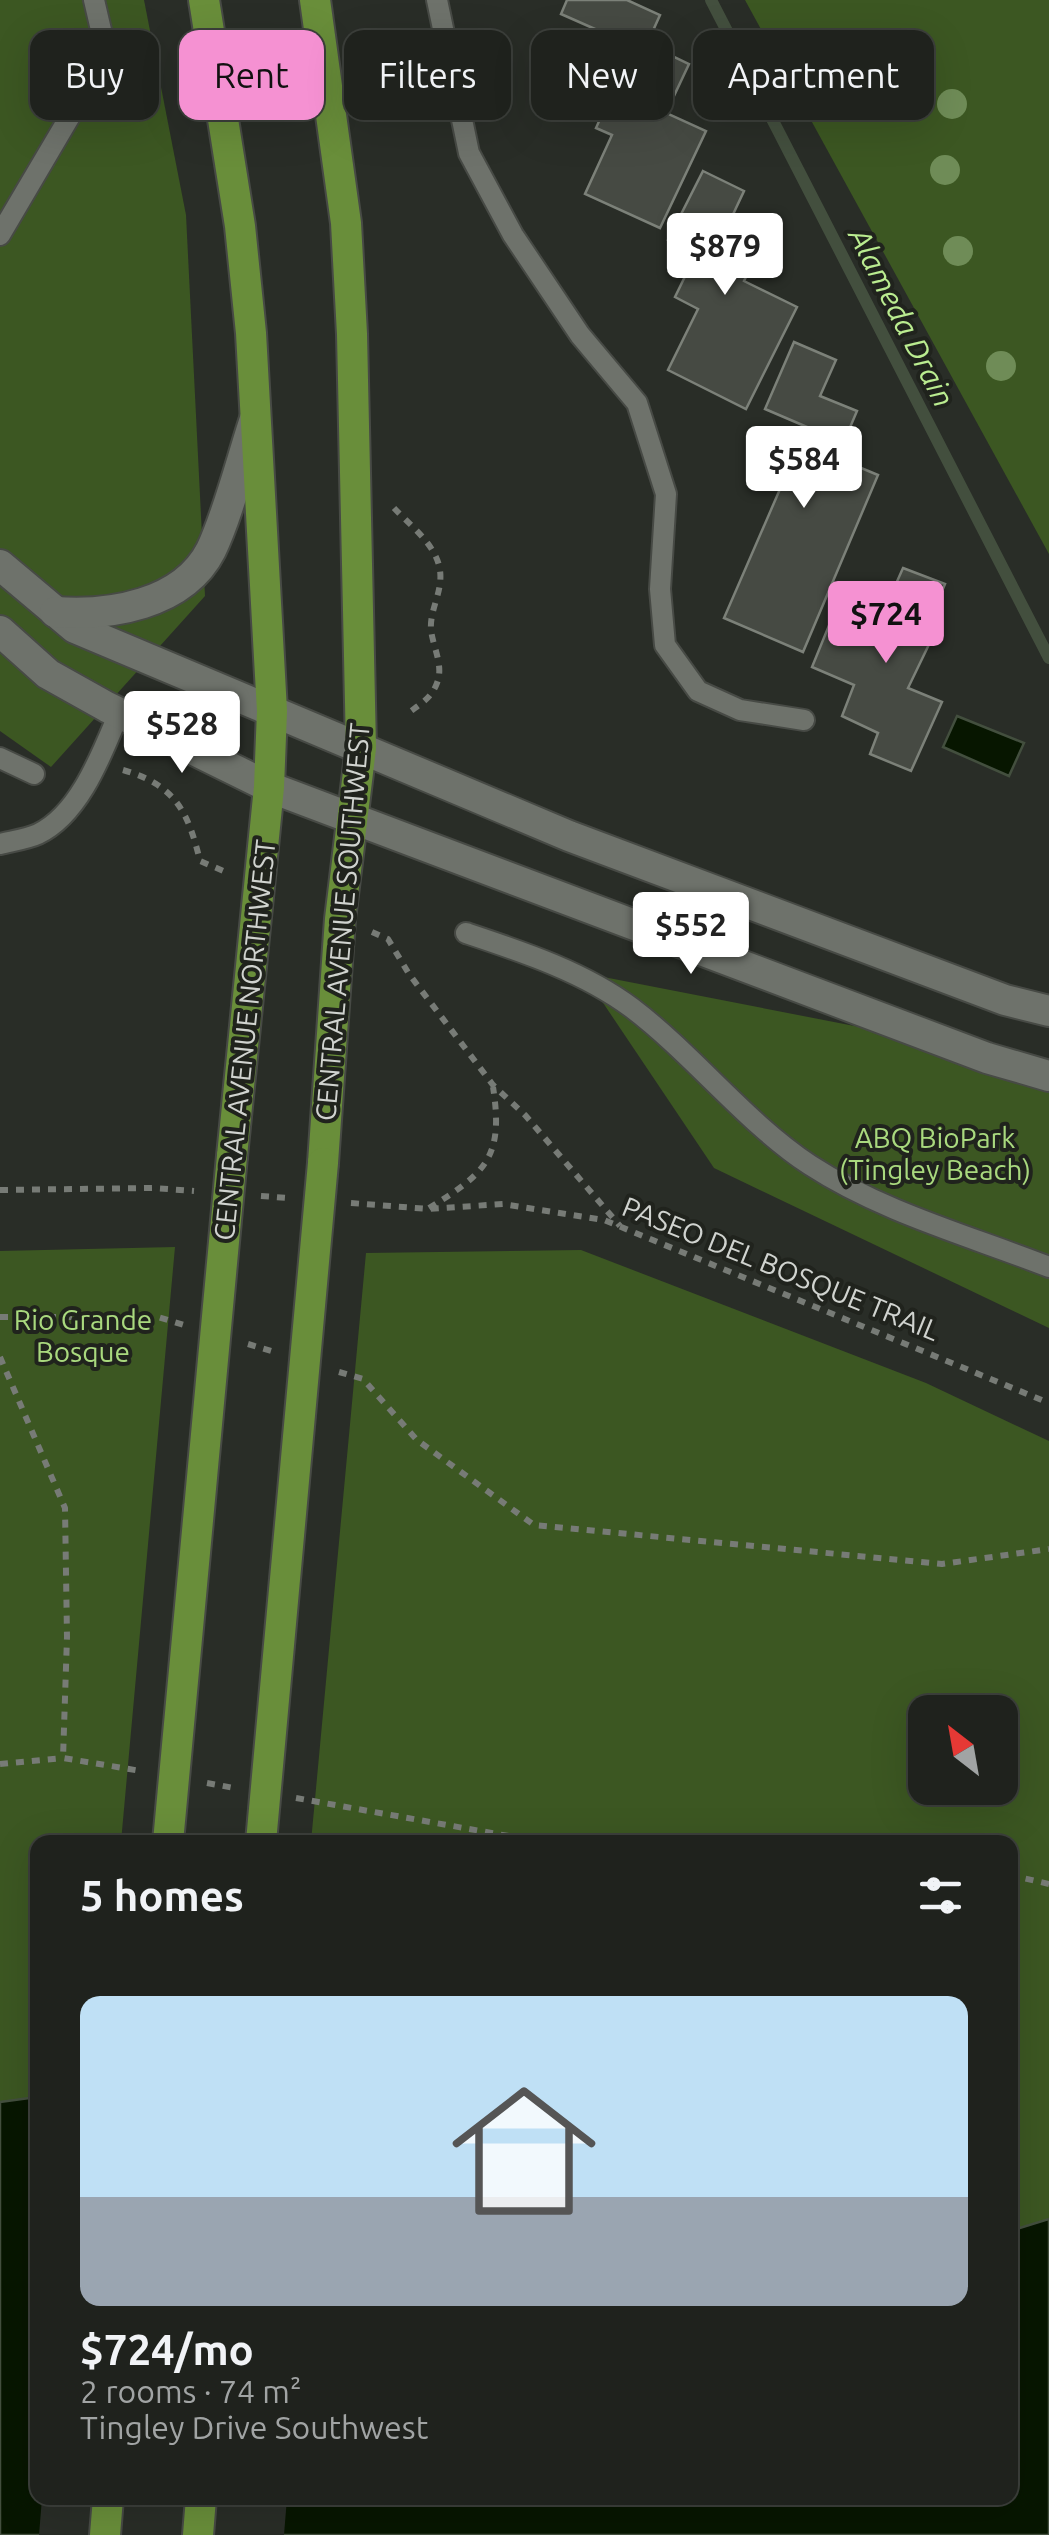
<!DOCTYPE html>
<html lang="en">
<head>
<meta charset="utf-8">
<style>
  :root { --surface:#1f221d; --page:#272a26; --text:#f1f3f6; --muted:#a1a4a4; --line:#3c3f3b; --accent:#f591d2 }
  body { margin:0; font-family:Ubuntu,sans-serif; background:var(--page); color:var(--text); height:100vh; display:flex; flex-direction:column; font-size:38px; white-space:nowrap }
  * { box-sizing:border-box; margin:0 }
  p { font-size:32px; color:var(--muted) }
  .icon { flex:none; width:55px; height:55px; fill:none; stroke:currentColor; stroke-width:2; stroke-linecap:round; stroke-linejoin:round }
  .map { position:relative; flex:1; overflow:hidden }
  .drawer { position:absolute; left:30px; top:1835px; width:988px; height:670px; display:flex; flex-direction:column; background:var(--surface); border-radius:20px; box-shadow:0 10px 40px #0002,0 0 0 2px var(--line) }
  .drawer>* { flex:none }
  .guide { position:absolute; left:30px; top:30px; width:990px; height:90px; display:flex; gap:20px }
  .needle { width:65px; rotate:329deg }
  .buttons { position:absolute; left:908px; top:1695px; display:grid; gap:20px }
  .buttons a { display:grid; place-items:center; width:110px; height:110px; border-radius:20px; background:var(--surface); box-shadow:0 10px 40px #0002,0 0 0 2px var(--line); font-size:50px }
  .price { position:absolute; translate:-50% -85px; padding:0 22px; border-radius:10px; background:#fff; color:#222; font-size:32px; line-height:65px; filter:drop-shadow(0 2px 5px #0008) }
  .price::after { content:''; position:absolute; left:50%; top:60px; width:30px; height:22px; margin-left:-15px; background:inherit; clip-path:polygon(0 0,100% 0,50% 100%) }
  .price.on { background:var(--accent); color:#111 }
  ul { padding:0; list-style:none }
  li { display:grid; align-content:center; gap:20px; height:530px; padding:0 50px }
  li span { display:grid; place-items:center; height:310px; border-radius:20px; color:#555 }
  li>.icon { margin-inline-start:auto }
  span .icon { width:180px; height:180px; fill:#fffc; stroke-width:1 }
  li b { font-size:42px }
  h2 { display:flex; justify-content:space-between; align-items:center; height:120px; padding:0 50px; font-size:42px }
  .chip { padding:0 35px; border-radius:20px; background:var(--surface); box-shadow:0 10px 40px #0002,0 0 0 2px var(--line); font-size:35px; line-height:90px }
  .chip.on { background:var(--accent); color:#111 }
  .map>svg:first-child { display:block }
  .green { fill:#3c5722; fill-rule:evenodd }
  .water { fill:#071600; stroke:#434f3e; stroke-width:2.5 }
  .pier { fill:#292d27 }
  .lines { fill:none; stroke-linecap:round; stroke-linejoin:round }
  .stream { stroke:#434f3e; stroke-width:12 }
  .building { fill:#464a43; stroke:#7c8179; stroke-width:2.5 }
  .lane-casing { stroke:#474a45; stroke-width:24 }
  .street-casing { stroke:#474a45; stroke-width:34 }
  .secondary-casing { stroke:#474a45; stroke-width:34 }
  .primary-casing { stroke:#474a45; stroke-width:34 }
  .path { stroke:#777b76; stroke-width:6; stroke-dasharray:8 8; stroke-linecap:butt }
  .lane { stroke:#6e726b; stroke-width:20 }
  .street { stroke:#6e726b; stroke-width:30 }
  .secondary { stroke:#6e726b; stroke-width:30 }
  .primary { stroke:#698e3a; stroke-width:30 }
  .primary-bridge-casing { stroke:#474a45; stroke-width:34; stroke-linecap:butt }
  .primary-bridge { stroke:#698e3a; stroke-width:30 }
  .tree { fill:#6f8c57 }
  .labels { text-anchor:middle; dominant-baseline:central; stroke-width:8; stroke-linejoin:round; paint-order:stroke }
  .street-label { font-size:28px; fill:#d0d3cf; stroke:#20231d }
  .park-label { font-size:28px; fill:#a9d97e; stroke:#20231d }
  .water-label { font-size:30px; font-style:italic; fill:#baec90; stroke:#20231d }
</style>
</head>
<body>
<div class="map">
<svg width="1049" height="2535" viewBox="0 0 1049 2535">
  <rect width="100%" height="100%" fill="#292d27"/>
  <g class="green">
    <path d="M0,0H144L186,215L205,596L51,767L0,731Z"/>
    <path d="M745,0H1049V554Z"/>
    <path d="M583,973L1049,1064V1328L714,1168Z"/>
    <path d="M175,1247L121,1842H38L37,2097L0,2102V1251Z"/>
    <path d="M581,1250L926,1383L1049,1441V2219L1010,2231V1842H311L366,1253ZM925,1712H1000V1788H925Z"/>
  </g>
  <g class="water">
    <path d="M957,716L1024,743L1009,776L943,747Z"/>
    <path d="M37,2097L38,2498H1010V2231L1049,2219V2535H0V2102Z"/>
  </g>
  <path class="pier" d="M42,2498H287L284,2535H39Z"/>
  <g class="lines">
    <path class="stream" d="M711,0L1049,658"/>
  </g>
  <g class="building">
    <path d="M567,0H627L660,15L647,44L689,64L666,113L706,131L660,228L585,194L612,135L596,128L617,81L588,68L604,33L561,14Z"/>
    <path d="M703,171L744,191L729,223L765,240L744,281L797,307L746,409L668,370L698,309L675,297L696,254L668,240Z"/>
    <path d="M794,342L836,360L820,396L857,411L837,458L878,475L803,652L724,618L807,427L765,409Z"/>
    <path d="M903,568L945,584L926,630L934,634L908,688L942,702L911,771L870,754L878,733L842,716L854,685L812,667L839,601L883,613Z"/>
  </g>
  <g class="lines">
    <g class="lane-casing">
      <g id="lane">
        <path d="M437,0L469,153L513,235L580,335L637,403L666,494L660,589L665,645L698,691L740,710L804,720"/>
        <path d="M0,235L76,106L105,47L94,0"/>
        <path d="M0,758L34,774"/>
        <path d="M0,844C12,841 27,839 38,834C80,814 102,753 119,713"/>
        <path d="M466,933C523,952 584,972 632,1008C695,1056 745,1122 810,1165C882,1212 970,1236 1049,1267"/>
      </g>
    </g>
    <g class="street-casing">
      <g id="street">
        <path d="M0,565L75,628L272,711"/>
        <path d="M55,612C109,616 183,605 211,550C228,515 242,458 255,419"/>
        <path d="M0,631L48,674L107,707L269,787"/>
      </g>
    </g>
    <g class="secondary-casing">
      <g id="secondary">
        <path d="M272,711L569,836L1005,1000L1049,1011"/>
        <path d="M269,787L987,1058L1049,1076"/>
      </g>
    </g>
    <g class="primary-casing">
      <g id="primary">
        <path d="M204,0L240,226L251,333L272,711L269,787L232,1156"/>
        <path d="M315,0L346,223L352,334L361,748L340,919L323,1163"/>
        <path d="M105,2535L108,2498"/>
        <path d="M198,2535L201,2498"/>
      </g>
    </g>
    <g class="path">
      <path d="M394,508C407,522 426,537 435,555C450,584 429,605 431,630C433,647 444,666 437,683C432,697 422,703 411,711"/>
      <path d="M123,770C175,785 188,811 200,861L226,872"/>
      <path d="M372,932L388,939L409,974L493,1085L525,1115L620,1226"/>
      <path d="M0,1190L153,1188L194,1191"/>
      <path d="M261,1196L288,1198"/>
      <path d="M351,1203L428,1209L503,1204L604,1220L1049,1403"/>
      <path d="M429,1208C486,1173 504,1157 493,1087"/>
      <path d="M0,1317H158L184,1325"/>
      <path d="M248,1344L275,1352"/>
      <path d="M0,1357L65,1508L67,1637L63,1758L141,1771"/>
      <path d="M339,1372L363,1379L417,1440L534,1525L942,1564L1049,1549"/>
      <path d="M0,1764L63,1758"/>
      <path d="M207,1783L234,1788"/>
      <path d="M296,1798L542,1842"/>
      <path d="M1010,1875L1049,1884"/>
    </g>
    <use href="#lane" class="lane"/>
    <use href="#street" class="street"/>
    <use href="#secondary" class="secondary"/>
    <use href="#primary" class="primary"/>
    <g class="primary-bridge-casing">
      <g id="primary-bridge">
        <path d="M168,1842L232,1156"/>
        <path d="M261,1842L323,1163"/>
      </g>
    </g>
    <use href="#primary-bridge" class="primary-bridge"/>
  </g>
  <g class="tree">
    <circle cx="875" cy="71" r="15"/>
    <circle cx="952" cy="104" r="15"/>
    <circle cx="945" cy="170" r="15"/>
    <circle cx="958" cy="251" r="15"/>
    <circle cx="1001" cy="366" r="15"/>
  </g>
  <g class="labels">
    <g class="street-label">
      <text transform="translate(342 922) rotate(-85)">CENTRAL AVENUE SOUTHWEST</text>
      <text transform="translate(244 1040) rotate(-84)">CENTRAL AVENUE NORTHWEST</text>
      <text transform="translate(781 1268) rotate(22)">PASEO DEL BOSQUE TRAIL</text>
    </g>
    <g class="park-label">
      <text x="935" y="1137">ABQ BioPark<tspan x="935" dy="32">(Tingley Beach)</tspan></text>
      <text x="83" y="1319">Rio Grande<tspan x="83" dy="32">Bosque</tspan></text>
    </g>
    <g class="water-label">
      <text transform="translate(902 317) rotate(63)">Alameda Drain</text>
    </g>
  </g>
</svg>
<div class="buttons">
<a><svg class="needle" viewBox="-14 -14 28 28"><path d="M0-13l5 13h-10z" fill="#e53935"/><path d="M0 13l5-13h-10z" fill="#a1a4a4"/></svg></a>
</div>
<b class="price" style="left:725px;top:298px">$879</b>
<b class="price" style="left:804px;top:511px">$584</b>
<b class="price on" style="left:886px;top:666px">$724</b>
<b class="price" style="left:182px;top:776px">$528</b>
<b class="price" style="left:691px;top:977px">$552</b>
<div class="guide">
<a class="chip">Buy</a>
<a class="chip on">Rent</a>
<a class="chip">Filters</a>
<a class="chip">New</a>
<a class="chip">Apartment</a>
</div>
<section class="drawer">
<h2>5 homes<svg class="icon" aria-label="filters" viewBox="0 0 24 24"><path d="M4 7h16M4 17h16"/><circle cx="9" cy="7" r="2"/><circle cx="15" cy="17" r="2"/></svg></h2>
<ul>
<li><span style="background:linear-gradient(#bfe0f5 65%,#9aa5b1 0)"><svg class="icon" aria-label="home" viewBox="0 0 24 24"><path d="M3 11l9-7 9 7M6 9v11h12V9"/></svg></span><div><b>$724/mo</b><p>2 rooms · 74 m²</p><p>Tingley Drive Southwest</p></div></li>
</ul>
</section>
</div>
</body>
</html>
